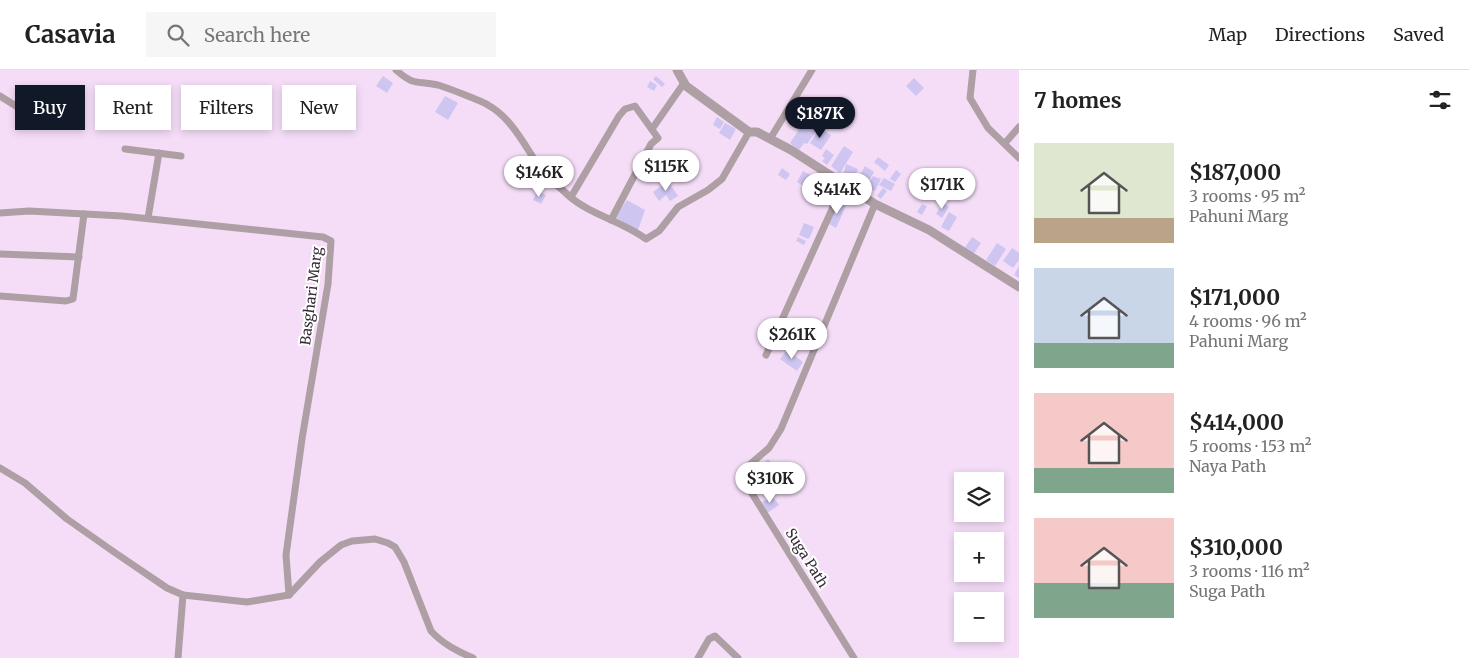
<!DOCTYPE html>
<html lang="en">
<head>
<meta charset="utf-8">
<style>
  :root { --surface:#fff; --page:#f6f6f6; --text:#222; --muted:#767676; --line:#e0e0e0; --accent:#111827 }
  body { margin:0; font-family:Merriweather,serif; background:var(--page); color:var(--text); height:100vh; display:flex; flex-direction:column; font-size:19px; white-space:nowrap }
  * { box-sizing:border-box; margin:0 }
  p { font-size:16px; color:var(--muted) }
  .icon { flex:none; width:28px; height:28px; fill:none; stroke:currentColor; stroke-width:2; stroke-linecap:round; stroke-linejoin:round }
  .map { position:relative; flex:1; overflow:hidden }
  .sheet { display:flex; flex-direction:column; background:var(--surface); width:450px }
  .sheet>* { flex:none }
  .guide { position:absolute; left:15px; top:15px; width:475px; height:45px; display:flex; gap:10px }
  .tools { position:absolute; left:954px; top:402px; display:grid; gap:10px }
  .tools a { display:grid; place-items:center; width:50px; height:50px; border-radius:0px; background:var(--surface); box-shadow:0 2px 8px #0003; font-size:25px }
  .price { position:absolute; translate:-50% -42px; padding:0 11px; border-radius:18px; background:#fff; color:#222; font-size:16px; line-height:32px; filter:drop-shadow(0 1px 2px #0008) }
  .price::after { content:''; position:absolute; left:50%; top:30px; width:15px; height:11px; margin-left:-8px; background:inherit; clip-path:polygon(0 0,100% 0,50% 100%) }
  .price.selected { background:var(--accent); color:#fff }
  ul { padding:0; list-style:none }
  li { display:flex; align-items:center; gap:15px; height:125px; padding:0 15px }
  li span { display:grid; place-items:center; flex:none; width:140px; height:100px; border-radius:0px; color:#555 }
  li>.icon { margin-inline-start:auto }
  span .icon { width:60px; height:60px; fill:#fffc; stroke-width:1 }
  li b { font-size:21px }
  h2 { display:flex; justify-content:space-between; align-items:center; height:60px; padding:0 15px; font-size:21px }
  .tag { padding:0 18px; border-radius:0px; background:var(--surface); box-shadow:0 2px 8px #0003; font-size:18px; line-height:45px }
  .tag.selected { background:var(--accent); color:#fff }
  header { display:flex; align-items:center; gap:30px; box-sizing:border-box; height:70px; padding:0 25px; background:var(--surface); border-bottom:1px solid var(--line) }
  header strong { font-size:24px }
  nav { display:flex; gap:28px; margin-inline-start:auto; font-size:18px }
  .search { width:350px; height:45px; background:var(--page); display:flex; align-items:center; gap:12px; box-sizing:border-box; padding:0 18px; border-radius:0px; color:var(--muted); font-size:19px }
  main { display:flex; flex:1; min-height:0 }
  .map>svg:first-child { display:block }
  .building { fill:#cec5f1 }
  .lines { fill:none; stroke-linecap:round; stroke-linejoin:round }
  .minor { stroke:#ae9fa5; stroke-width:7 }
  .tertiary { stroke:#ae9fa5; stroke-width:9 }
  .labels { text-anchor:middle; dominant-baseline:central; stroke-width:4; stroke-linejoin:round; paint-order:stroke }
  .street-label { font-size:14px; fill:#372d38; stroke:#fff }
</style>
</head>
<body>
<header>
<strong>Casavia</strong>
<div class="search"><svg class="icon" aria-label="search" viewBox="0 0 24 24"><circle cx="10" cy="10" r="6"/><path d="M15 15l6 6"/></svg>Search here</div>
<nav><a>Map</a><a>Directions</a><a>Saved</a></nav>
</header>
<main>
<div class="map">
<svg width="1019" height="588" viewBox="0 0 1019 588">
  <rect width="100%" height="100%" fill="#f5ddf8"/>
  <g class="building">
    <path d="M383,6L393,13L387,23L376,16Z"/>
    <path d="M656,6L665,14L662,17L653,9Z"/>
    <path d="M914,8L924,18L916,26L906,16Z"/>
    <path d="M650,11L657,15L654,21L647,17Z"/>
    <path d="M445,26L458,33L448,50L435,42Z"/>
    <path d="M808,46L817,52L815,55L818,58L807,74L804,73L799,80L790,73Z"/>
    <path d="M717,47L724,52L720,59L713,55Z"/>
    <path d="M725,53L736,59L730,70L719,63Z"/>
    <path d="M820,58L831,65L821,80L810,73Z"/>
    <path d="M844,76L853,82L840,103L831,96Z"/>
    <path d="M826,79L834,85L827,95L822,91L825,88L822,86Z"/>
    <path d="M878,87L889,95L885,101L874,92Z"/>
    <path d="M846,94L858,99L854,109L850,107L849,110L843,107Z"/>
    <path d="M865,96L874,102L867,114L858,109Z"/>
    <path d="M782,98L790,104L786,110L778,105Z"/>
    <path d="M896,100L901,104L895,112L890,109Z"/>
    <path d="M803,101L816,108L810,120L797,112Z"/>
    <path d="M873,106L881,109L875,121L867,117Z"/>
    <path d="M884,108L895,114L891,121L879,115Z"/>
    <path d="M822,110L835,115L830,132L816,128Z"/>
    <path d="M668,111L678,126L670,131L666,125L659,131L653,122Z"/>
    <path d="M883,118L887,121L881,129L877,126Z"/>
    <path d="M538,121L546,125L541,134L533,130Z"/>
    <path d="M627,130L645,140L638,160L615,147Z"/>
    <path d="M838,132L846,136L836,158L829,154Z"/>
    <path d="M943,133L949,137L942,148L936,144Z"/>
    <path d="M922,134L927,136L922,145L917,142Z"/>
    <path d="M949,142L957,147L949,161L941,157Z"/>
    <path d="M804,153L814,157L809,169L799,165Z"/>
    <path d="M798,167L806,171L804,175L796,171Z"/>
    <path d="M972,167L981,173L973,185L964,179Z"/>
    <path d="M997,173L1006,179L995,196L986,190Z"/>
    <path d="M1012,178L1019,183V190L1013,198L1003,191Z"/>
    <path d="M1019,196V208L1014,205Z"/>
    <path d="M787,280L803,292L797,301L780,289Z"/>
    <path d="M768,389L776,397L771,402L762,394Z"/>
    <path d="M773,427L779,435L767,443L762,432Z"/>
  </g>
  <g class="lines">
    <g class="minor">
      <path d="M396,0C415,17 417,10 438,15C445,17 482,31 488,35C513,49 525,77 541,99C548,109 560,117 569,126C591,145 622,151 646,169L659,161L678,137L708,120L722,109L749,62"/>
      <path d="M973,0L970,28L988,58L1019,88"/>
      <path d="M0,26L27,43"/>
      <path d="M652,59L684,13"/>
      <path d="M770,69L812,0"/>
      <path d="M1005,73L1019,57"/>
      <path d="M125,79L181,86"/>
      <path d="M571,127L619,46L625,39L635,36L658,68L651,74L611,150"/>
      <path d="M0,143L29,141L122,146L323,167L331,171L328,214L302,369L286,485L289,525"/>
      <path d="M148,148L159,83"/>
      <path d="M0,184L79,187"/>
      <path d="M0,226L66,231L73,229L84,144"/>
      <path d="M766,285L844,113"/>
      <path d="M0,398L25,413L67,449L114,482L167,518L183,525L247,532L289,525L320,492L341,475L352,471L375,469L388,473L395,477L404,492L431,561C443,574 457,581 473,588"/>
      <path d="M178,588L183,525"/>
      <path d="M698,588L709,569L715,566L738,588"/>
      <path d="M854,588L743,409L741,402L769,378L781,359L875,134"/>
    </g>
    <path class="tertiary" d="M677,0L686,16L749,62H757L791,80L875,134L929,160L1019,217"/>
  </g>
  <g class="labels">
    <g class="street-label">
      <text transform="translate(311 226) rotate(-83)">Basghari Marg</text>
      <text transform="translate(807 488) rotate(58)">Suga Path</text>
    </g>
  </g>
</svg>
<div class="tools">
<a><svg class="icon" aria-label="layers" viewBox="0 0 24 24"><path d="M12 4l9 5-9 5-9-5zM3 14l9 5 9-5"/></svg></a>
<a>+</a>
<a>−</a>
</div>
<b class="price selected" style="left:820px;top:69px">$187K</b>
<b class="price" style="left:666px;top:122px">$115K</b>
<b class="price" style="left:539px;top:128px">$146K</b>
<b class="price" style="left:942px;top:140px">$171K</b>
<b class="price" style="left:837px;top:145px">$414K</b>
<b class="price" style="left:792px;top:290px">$261K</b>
<b class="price" style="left:770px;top:434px">$310K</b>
<div class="guide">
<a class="tag selected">Buy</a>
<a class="tag">Rent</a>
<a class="tag">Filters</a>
<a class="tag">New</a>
</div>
</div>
<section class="sheet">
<h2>7 homes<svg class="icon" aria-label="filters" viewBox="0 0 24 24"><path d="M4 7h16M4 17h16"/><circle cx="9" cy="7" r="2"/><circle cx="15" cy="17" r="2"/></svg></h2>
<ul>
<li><span style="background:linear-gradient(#dfe7d0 75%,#b9a48a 0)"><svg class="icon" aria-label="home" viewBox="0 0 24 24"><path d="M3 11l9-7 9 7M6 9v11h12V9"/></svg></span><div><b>$187,000</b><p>3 rooms · 95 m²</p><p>Pahuni Marg</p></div></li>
<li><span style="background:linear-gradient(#c9d6e8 75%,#7fa58c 0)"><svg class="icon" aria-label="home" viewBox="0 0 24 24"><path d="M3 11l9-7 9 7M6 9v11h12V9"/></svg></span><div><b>$171,000</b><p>4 rooms · 96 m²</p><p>Pahuni Marg</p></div></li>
<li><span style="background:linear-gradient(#f6c9c9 75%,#7fa58c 0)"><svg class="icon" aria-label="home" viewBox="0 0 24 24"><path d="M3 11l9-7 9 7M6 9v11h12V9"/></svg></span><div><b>$414,000</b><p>5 rooms · 153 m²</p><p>Naya Path</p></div></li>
<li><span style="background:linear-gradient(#f6c9c9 65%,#7fa58c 0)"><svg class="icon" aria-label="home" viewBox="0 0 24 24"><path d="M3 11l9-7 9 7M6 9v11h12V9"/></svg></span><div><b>$310,000</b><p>3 rooms · 116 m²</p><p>Suga Path</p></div></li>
</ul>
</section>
</main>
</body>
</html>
